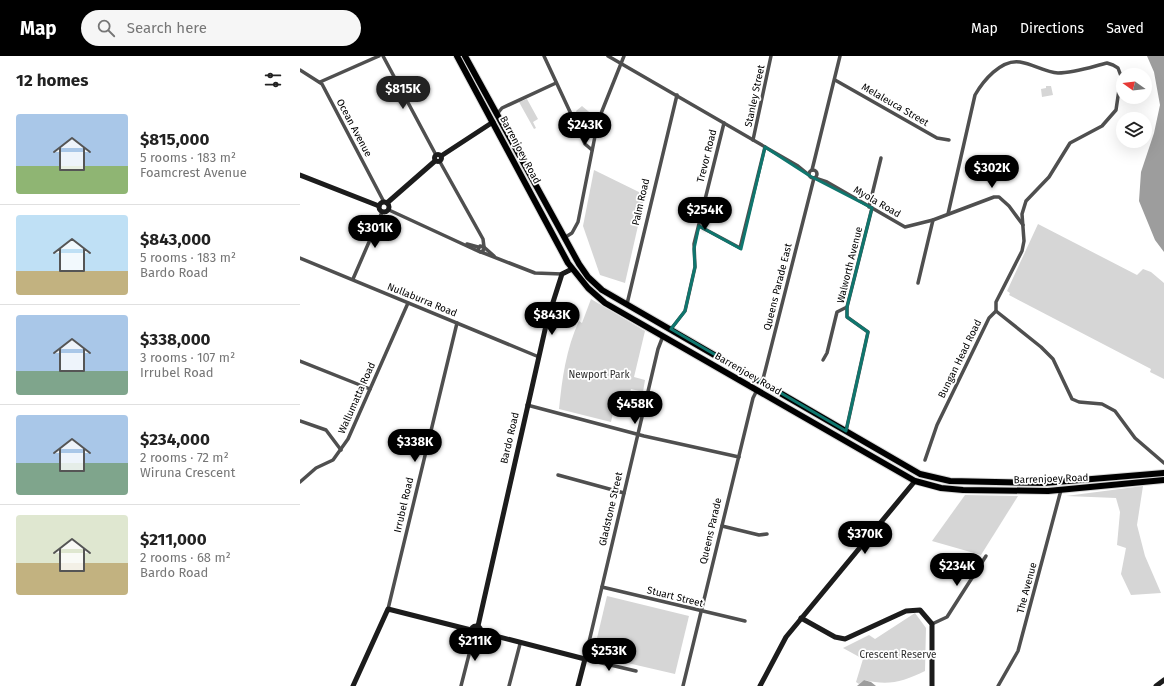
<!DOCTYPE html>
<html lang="en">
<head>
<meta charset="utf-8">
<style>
  :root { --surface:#fff; --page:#f6f6f6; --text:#222; --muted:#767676; --line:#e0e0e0; --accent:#000 }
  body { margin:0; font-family:"Fira Sans",sans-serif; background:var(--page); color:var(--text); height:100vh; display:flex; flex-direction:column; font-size:15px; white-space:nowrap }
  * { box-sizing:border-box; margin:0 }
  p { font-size:13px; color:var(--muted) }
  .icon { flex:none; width:22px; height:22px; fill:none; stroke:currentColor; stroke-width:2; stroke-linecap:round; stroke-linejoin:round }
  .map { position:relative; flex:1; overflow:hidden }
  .sheet { display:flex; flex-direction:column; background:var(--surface); width:300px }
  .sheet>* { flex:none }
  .needle { width:26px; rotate:284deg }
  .controls { position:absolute; left:816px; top:12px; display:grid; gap:8px }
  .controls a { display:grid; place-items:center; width:36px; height:36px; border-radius:50%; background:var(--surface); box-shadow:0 4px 16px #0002; font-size:20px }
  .price { position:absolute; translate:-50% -34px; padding:0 9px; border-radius:14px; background:var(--accent); color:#fff; font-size:13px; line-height:26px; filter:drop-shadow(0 1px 2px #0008) }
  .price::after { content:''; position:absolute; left:50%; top:24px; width:12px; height:9px; margin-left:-6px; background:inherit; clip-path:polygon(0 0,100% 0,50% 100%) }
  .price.selected { background:#222; color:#fff }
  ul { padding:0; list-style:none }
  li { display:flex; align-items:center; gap:12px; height:100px; padding:0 16px }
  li+li { border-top:1px solid var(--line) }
  li span { display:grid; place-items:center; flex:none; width:112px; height:80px; border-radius:4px; color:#555 }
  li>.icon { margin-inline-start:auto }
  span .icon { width:48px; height:48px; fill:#fffc; stroke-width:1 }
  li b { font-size:17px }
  h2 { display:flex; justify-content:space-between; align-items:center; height:48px; padding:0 16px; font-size:17px }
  header { display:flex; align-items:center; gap:24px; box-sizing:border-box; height:56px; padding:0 20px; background:var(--accent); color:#fff }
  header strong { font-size:19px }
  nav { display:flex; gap:22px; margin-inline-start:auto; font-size:14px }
  .search { width:280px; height:36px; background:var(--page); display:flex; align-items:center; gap:10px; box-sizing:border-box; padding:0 14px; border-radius:22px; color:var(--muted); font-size:15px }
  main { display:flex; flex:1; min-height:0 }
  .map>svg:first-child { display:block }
  .green { fill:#d6d6d6 }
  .water { fill:#9d9d9d }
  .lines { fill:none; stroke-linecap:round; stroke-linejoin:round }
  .primary-casing { stroke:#dbdbdb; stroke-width:8 }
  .street { stroke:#4f4f4f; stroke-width:3.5 }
  .secondary { stroke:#1c1c1c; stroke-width:5 }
  .primary { stroke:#000; stroke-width:6 }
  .marked { fill:none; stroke:#0f766e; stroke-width:3; stroke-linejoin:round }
  .labels { text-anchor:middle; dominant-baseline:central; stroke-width:3.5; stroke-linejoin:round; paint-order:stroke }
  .street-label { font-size:10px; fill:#000; stroke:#fff }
  .park-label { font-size:10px; fill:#2d2d2d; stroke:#fff }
</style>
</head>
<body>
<header>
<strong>Map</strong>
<div class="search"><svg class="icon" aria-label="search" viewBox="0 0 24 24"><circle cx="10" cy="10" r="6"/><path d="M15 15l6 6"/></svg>Search here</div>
<nav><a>Map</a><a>Directions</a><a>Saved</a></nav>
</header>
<main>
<section class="sheet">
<h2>12 homes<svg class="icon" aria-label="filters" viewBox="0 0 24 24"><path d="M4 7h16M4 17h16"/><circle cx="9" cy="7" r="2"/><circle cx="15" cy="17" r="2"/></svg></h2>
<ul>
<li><span style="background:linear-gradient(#a9c7e8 65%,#8fb573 0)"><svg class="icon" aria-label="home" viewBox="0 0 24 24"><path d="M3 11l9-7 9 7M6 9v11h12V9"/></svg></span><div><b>$815,000</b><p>5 rooms · 183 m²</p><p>Foamcrest Avenue</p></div></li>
<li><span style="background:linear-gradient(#bfe0f5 70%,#c2b280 0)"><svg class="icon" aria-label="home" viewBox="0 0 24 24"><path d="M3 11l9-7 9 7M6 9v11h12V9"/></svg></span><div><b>$843,000</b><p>5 rooms · 183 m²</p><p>Bardo Road</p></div></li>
<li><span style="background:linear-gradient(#a9c7e8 70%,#7fa58c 0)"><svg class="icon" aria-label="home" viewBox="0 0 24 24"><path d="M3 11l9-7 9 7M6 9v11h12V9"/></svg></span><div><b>$338,000</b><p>3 rooms · 107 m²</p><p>Irrubel Road</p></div></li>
<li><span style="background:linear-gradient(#a9c7e8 60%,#7fa58c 0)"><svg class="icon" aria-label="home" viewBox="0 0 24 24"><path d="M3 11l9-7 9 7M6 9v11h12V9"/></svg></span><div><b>$234,000</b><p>2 rooms · 72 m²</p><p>Wiruna Crescent</p></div></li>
<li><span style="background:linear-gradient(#dfe7d0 60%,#c2b280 0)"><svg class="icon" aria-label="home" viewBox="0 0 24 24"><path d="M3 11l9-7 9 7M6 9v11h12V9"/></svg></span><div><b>$211,000</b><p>2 rooms · 68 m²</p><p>Bardo Road</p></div></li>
</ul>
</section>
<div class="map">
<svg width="864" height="630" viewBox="0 0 864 630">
  <rect width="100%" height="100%" fill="#fff"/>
  <g class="green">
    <path d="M746,30H751L753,39L742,41L741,33L746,32Z"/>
    <path d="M227,43L238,63L233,66L236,72L234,73L219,46Z"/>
    <path d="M282,50L295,61L289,84L276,55Z"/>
    <path d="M294,114L345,139L325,227L300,219L283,170Z"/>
    <path d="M738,168L837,219L843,213L851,216L864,227V323L850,316L851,313L709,239L710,237L707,235Z"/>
    <path d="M291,243L345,275L334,321L345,324L343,336L331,333L325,356L314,353L311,366L259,353C262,323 266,293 279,265L282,267Z"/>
    <path d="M843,430L837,469L845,500L861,537L831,539L821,518L826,492L817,489L820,456L816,442L766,440Z"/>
    <path d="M665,439L718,440L681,499L632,485Z"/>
    <path d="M307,540L389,560L375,618L293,599Z"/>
    <path d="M615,557L626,572L625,615C602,626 589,630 564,624L559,628L556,626L563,603L543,592L569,579L575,583Z"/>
  </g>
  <g class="water">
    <path d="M847,0H864V196L855,184L839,145L841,116L854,77L860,49L854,16Z"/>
    <path d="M564,624L571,626L576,630H557Z"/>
  </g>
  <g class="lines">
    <g class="primary-casing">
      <g id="primary">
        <path d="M157,0L268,207L288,232L305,247L615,425L641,432L663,434L748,435L864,424"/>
        <path d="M165,0L279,208L288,221L302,234L620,418L650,425L744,427L864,417"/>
      </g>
    </g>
    <g class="street">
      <path d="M83,0L136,99"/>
      <path d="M244,0L285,88L292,94"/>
      <path d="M308,0L498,110L509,119"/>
      <path d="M0,14L22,28L84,146"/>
      <path d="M535,24L637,82L649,84"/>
      <path d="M20,26L79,0"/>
      <path d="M197,58L202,52L256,27"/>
      <path d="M453,84L471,0"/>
      <path d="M140,106L183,183L184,191"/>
      <circle cx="513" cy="118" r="4"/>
      <path d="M512,114L540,0"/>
      <path d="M515,122L527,126L605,171L633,164L694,141H699L709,150L723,169"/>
      <path d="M569,151L581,102"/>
      <path d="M89,154L180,196L183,195L184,191L180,190L178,194"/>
      <path d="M399,170L440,192L465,91"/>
      <path d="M264,182L272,177L278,166L298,65L324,0"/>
      <path d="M167,188L178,191"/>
      <path d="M185,192L194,200"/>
      <path d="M181,196L235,217L262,218"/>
      <path d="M0,202L239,301"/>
      <path d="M53,223L82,156"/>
      <path d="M618,227L633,164"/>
      <path d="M327,248L377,39"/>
      <path d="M696,255L741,291L753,303L772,343L779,346L802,348L815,355L835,382L864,407"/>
      <path d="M371,273L385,255L395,211L394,188L424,67"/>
      <path d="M523,304L527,297L537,256L547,251"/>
      <path d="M0,305L70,333"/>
      <path d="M462,327L514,122"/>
      <path d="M227,349L344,380L439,401"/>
      <path d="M0,365L26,374L41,394"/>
      <path d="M546,375L568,276L547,261V251L572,152"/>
      <path d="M625,404L637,369L689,262L696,255V246L722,195L724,185L722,158L726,145L749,121L770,87L802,70L816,54L821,20L818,12L813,9L807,7C791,11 774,17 758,17C745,16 733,8 720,6C701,3 683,25 675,39L648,158"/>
      <path d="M258,419L324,437"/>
      <path d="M0,426L16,412L33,404L48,383L108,247"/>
      <path d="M422,470L459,479L467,478"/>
      <path d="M302,531L445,565"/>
      <path d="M88,553L157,267"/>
      <path d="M632,568L647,561L686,500"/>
      <path d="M336,615L285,603L358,293L363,280"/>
      <path d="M161,630L174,579"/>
      <path d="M209,630L220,588"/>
      <path d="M383,630L453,342L457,334"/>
      <path d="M698,630L718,595L761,434"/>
    </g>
    <g class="secondary">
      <circle cx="138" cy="102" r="3.5"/>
      <path d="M141,100L193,66"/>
      <path d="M0,119L79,150"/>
      <circle cx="84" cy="151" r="5"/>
      <path d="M87,147L135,105"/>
      <path d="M501,562L535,581L545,583L606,555L620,554L632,568V630"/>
      <path d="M178,570L247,265L262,218L272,213"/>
      <circle cx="176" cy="575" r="5"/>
      <path d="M180,576L285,603L278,630"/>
      <path d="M53,630L88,553L171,574"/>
      <path d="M460,630L486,581L615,425"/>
      <path d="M856,630L864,624"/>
    </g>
    <use href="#primary" class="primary"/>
  </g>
  <path class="marked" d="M465,91L510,120L572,152L547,251V261L568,276L546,375L371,273L385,255L395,211L394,193L399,170L441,193Z"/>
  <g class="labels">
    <g class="street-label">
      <text transform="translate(455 40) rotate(-78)">Stanley Street</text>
      <text transform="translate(595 49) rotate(30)">Melaleuca Street</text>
      <text transform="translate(54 72) rotate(62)">Ocean Avenue</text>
      <text transform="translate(220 94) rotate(62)">Barrenjoey Road</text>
      <text transform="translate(407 100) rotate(-76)">Trevor Road</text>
      <text transform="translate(341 146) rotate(-77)">Palm Road</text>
      <text transform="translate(577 146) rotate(30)">Myola Road</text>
      <text transform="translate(550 209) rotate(-76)">Walworth Avenue</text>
      <text transform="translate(478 231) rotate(-76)">Queens Parade East</text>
      <text transform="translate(122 244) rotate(22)">Nullaburra Road</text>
      <text transform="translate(660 303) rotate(-64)">Bungan Head Road</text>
      <text transform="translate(448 318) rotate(30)">Barrenjoey Road</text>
      <text transform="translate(57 342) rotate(-66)">Wallumatta Road</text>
      <text transform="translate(210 382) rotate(-77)">Bardo Road</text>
      <text transform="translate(751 423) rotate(-2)">Barrenjoey Road</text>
      <text transform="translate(104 449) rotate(-77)">Irrubel Road</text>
      <text transform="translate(311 453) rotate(-77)">Gladstone Street</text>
      <text transform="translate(411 475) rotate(-77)">Queens Parade</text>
      <text transform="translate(727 532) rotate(-75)">The Avenue</text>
      <text transform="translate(375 541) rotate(14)">Stuart Street</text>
    </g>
    <g class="park-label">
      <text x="299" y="319">Newport Park</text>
      <text x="598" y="599">Crescent Reserve</text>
    </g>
  </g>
</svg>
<div class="controls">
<a><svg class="needle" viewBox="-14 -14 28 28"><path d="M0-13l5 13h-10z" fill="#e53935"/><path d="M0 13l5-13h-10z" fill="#767676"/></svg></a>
<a><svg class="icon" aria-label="layers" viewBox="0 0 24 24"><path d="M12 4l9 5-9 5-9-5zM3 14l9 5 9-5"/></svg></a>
</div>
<b class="price selected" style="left:103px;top:54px">$815K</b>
<b class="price" style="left:285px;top:90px">$243K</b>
<b class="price" style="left:692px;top:133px">$302K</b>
<b class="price" style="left:405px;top:175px">$254K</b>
<b class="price" style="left:75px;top:193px">$301K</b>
<b class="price" style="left:252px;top:280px">$843K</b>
<b class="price" style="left:335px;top:369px">$458K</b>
<b class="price" style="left:115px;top:407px">$338K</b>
<b class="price" style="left:565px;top:499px">$370K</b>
<b class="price" style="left:657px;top:531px">$234K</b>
<b class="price" style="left:175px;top:606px">$211K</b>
<b class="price" style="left:309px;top:616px">$253K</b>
</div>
</main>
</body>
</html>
